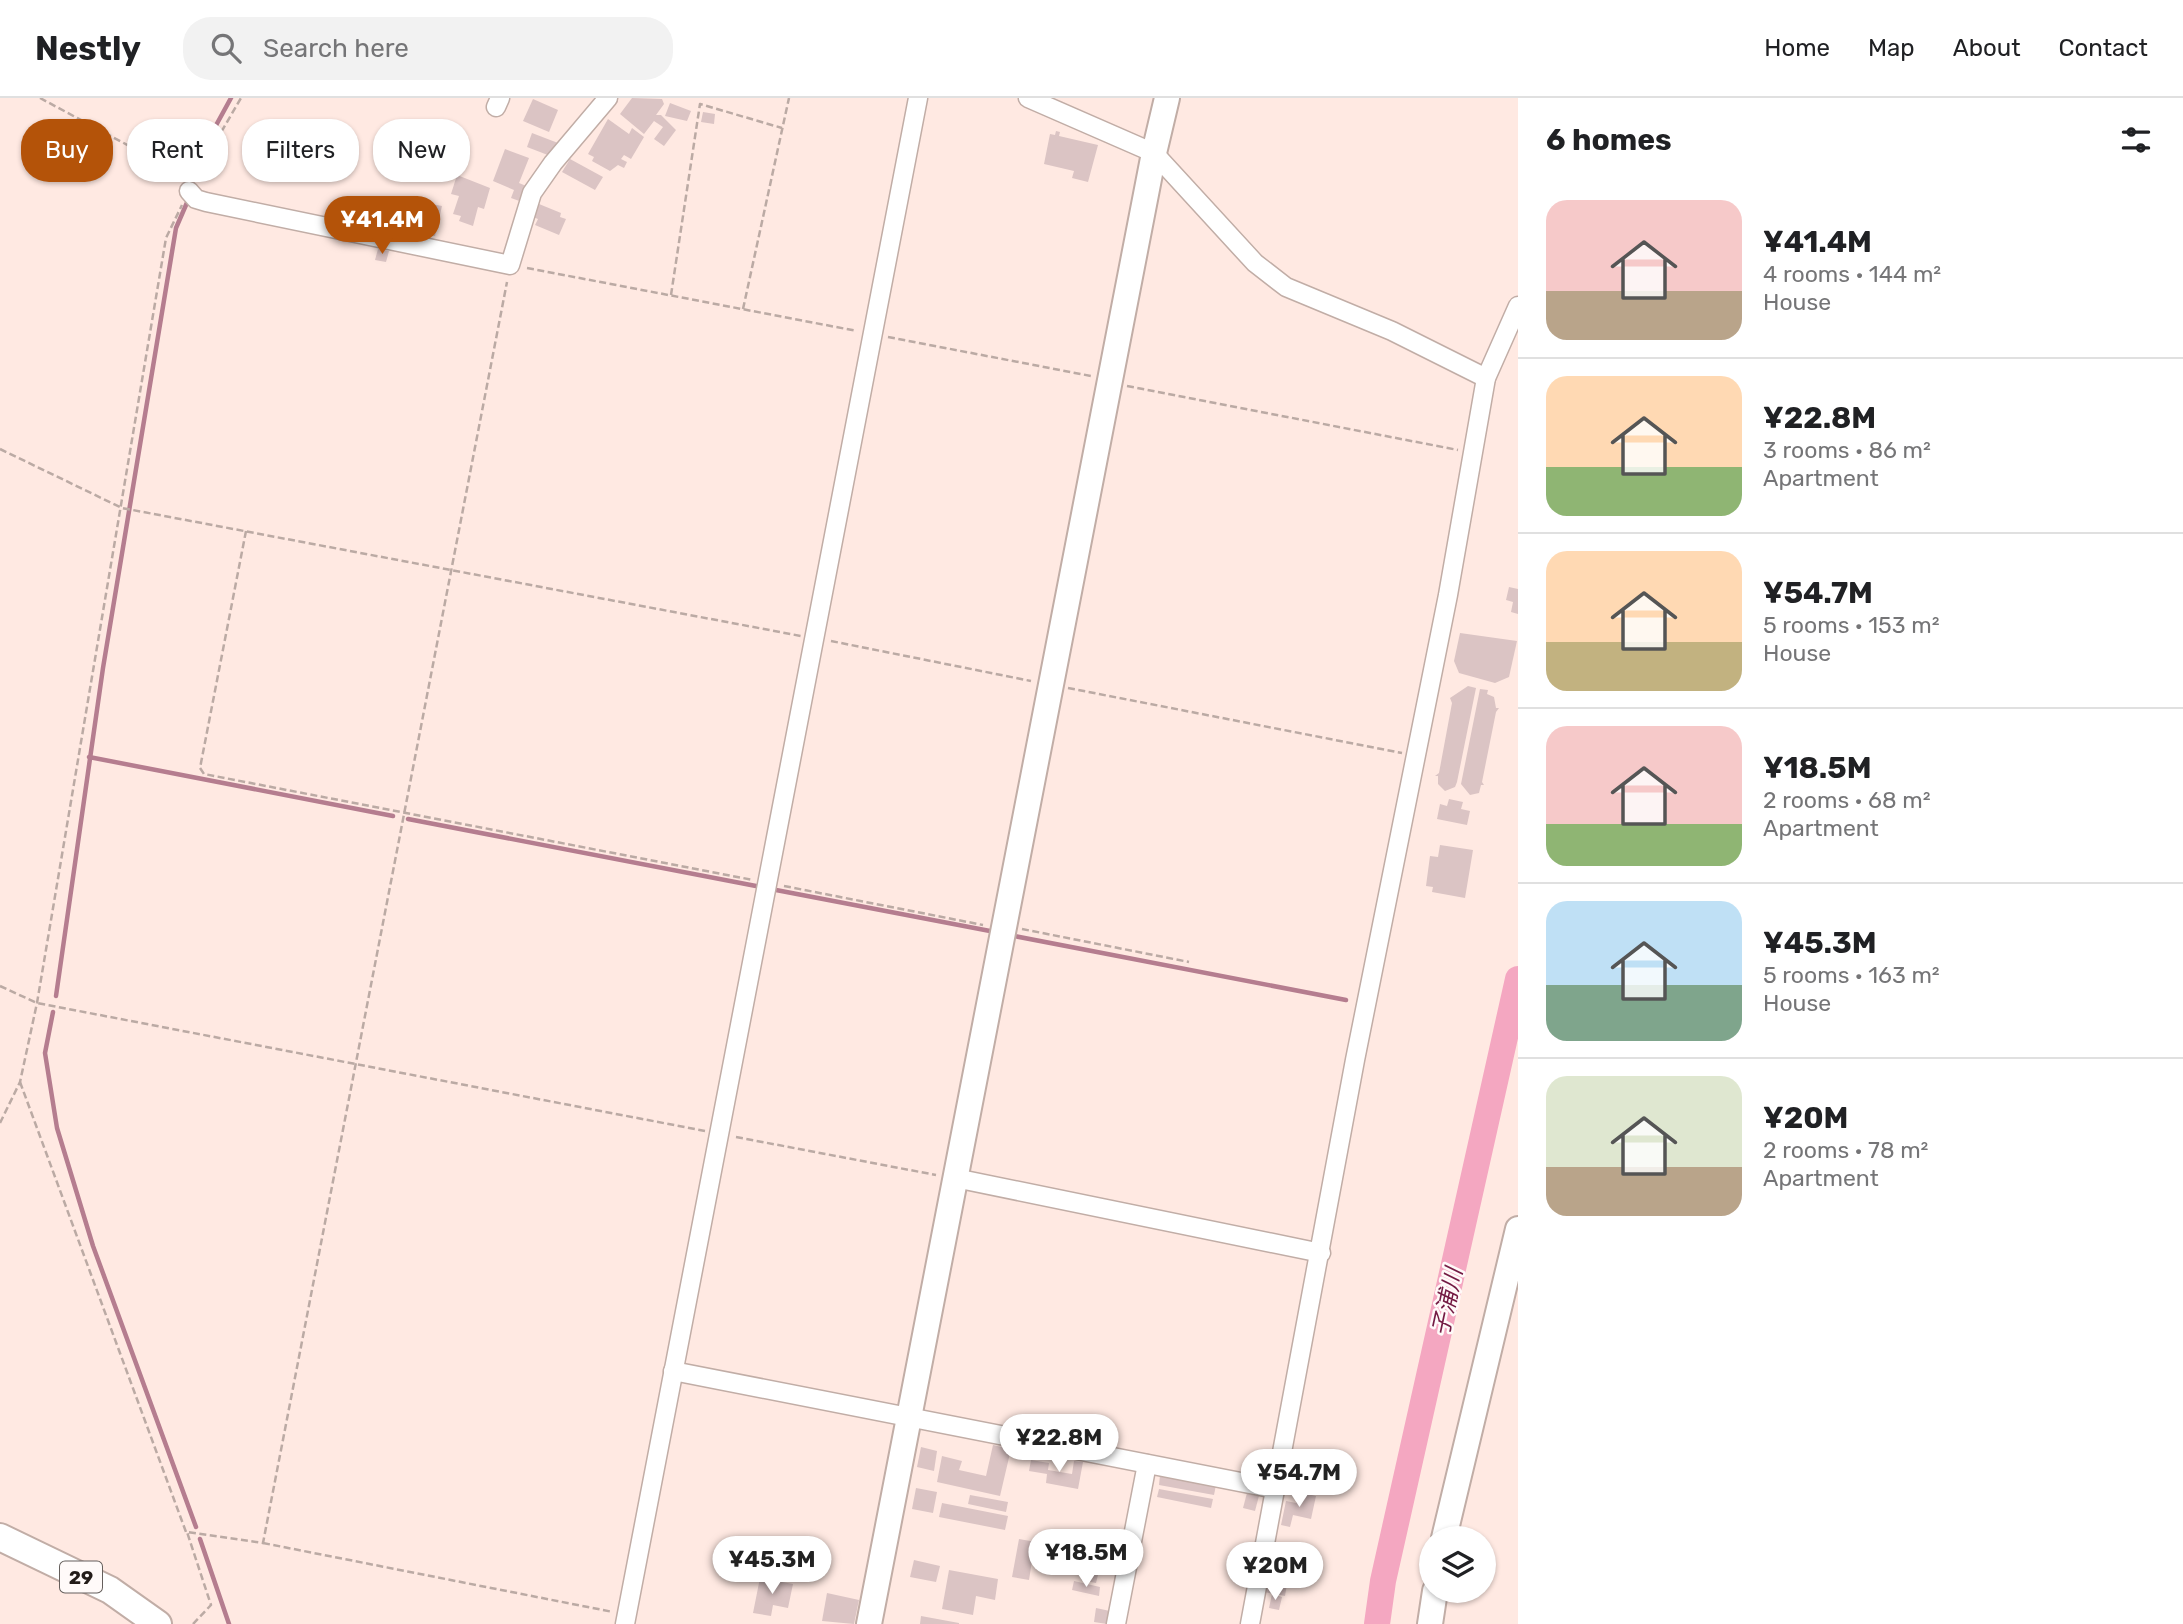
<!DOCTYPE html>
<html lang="en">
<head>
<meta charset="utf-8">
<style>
  :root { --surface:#fff; --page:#f2f2f2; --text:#202124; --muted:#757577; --line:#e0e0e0; --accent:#b45309 }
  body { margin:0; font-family:Rubik,"Noto Sans JP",sans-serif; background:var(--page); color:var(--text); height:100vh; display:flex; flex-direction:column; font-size:26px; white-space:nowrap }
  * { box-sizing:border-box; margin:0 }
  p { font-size:23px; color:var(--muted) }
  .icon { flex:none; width:38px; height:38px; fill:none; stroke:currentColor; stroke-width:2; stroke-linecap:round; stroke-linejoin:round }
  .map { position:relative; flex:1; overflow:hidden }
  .sheet { display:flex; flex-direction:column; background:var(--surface); width:665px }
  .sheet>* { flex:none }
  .guide { position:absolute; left:21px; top:21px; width:665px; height:63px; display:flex; gap:14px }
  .buttons { position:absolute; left:1419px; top:1428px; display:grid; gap:14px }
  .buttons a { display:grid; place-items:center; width:77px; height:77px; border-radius:50%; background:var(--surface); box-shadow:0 2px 5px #0004; font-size:35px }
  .price { position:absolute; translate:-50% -60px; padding:0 16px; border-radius:24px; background:#fff; color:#222; font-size:23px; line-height:46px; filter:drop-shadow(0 2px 4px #0008) }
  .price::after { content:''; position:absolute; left:50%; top:42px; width:21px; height:16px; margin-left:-10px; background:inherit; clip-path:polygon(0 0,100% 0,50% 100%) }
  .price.selected { background:var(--accent); color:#fff }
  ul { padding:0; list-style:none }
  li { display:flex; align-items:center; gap:21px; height:175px; padding:0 28px }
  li+li { border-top:2px solid var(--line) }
  li span { display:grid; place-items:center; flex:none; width:196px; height:140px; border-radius:21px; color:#555 }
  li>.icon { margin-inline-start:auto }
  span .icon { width:84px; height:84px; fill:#fffc; stroke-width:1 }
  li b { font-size:30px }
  h2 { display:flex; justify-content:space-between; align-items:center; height:84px; padding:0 28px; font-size:30px }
  .chip { padding:0 24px; border-radius:28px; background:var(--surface); box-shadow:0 2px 5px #0004; font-size:24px; line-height:63px }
  .chip.selected { background:var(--accent); color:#fff }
  header { display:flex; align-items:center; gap:42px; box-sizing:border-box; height:98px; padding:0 35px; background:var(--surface); border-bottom:2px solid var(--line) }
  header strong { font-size:33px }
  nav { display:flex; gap:38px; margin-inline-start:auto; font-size:24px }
  .search { width:490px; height:63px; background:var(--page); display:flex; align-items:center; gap:18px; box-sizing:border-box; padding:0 24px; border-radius:28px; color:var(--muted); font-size:26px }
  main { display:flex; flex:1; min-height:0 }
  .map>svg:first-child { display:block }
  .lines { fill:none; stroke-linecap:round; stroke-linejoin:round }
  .stream { stroke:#b57d8f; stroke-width:4.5 }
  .river { stroke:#f4a7c1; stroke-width:26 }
  .building { fill:#dbc4c4 }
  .street-casing { stroke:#c1ada6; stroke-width:21 }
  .secondary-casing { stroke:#c1ada6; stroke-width:28 }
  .primary-casing { stroke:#c1ada6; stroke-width:30 }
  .path { stroke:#bbaaa4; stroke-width:2.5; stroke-dasharray:7 3.5; stroke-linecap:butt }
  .street { stroke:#fff; stroke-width:18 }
  .secondary { stroke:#fff; stroke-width:24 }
  .primary { stroke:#fff; stroke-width:26 }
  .labels { text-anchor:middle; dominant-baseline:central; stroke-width:5; stroke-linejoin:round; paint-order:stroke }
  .shield { fill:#fffaf9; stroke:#655f5c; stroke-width:2 }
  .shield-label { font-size:19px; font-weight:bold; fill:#231c19 }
  .water-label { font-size:23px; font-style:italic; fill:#731a43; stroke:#fffaf9 }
</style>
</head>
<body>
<header>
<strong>Nestly</strong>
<div class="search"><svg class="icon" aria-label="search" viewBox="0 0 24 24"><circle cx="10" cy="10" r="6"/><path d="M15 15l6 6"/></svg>Search here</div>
<nav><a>Home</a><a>Map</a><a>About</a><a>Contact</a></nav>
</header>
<main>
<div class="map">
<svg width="1518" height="1526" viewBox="0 0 1518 1526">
  <rect width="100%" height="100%" fill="#ffe9e2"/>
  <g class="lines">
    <g class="stream">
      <path d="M191,73L231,0"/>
      <path d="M89,659L393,718"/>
      <path d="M408,721L756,788"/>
      <path d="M776,792L990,833"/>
      <path d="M1014,838L1346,902"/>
      <path d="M56,898L103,570L176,130L189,100"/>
      <path d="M53,914L45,955L57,1030L93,1148L196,1429"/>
      <path d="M200,1441L229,1526"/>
    </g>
    <path class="river" d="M1377,1526L1383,1483L1518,881"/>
  </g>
  <g class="building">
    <path d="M632,0L662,1L664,6L656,17H661L676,32L664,48L654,41L663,29L654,23L644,36L620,16Z"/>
    <path d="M533,1L558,12L549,34L523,23Z"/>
    <path d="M670,5L691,13L687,23L665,18Z"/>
    <path d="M703,14L715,16L714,26L701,24Z"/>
    <path d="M608,21L629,36L632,30L644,39L631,61L624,57L621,61L627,64L624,70L618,67L610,73L592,63L594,59L588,56Z"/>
    <path d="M1056,33L1060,34L1059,38L1098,47L1088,84L1072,80L1074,73L1044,66L1050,36L1055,37Z"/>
    <path d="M532,35L558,45L553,59L527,49Z"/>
    <path d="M505,51L529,60L519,85L531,90L525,105L511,100L514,92L493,83Z"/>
    <path d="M570,61L603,79L595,92L562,74Z"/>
    <path d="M457,77L490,90L484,111L478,109L473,128L459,123L461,118L453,116L459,98L451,96Z"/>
    <path d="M421,104L442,108L435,138L415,134Z"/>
    <path d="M539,106L561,115L560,119L566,121L559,137L535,127L538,121L533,119Z"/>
    <path d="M378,151L389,153L386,164L375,162Z"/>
    <path d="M1509,489L1518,491V516L1511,514L1513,504L1506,502Z"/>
    <path d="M1460,535L1517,543L1509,579L1495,585L1459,575L1454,563Z"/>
    <path d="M1468,588L1476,590L1457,684L1455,689L1445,693L1438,686V678H1435L1439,675L1452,605L1450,600Z"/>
    <path d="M1480,591L1488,592L1487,596L1494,599L1496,610H1499L1496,614L1482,684L1484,687H1481L1479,695L1470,697L1461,686Z"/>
    <path d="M1449,701L1463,704L1461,711L1470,713L1467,727L1437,721L1440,706L1447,708Z"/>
    <path d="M1440,747L1473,752L1465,800L1432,794L1433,789L1426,788L1430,758L1438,759Z"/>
    <path d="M993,1347L1011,1351L1000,1398L937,1384L942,1358L962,1363L959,1372L986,1378Z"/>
    <path d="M921,1349L937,1353L934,1373L917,1369Z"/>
    <path d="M1031,1362L1049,1365L1048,1372L1072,1376L1074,1363L1083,1364L1078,1391L1046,1385L1047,1376L1029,1373Z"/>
    <path d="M1160,1377L1216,1387L1214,1397L1159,1387Z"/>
    <path d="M916,1390L937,1394L933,1415L912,1411Z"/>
    <path d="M1159,1391L1213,1401L1211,1410L1157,1399Z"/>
    <path d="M1248,1391L1260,1394L1255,1413L1243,1410Z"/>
    <path d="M1299,1394L1316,1398L1311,1421L1293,1417L1290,1429L1281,1427L1286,1403L1296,1405Z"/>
    <path d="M970,1397L1008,1404L1006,1414L968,1406Z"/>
    <path d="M942,1405L1008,1418L1005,1432L939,1419Z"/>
    <path d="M1019,1441L1075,1451L1074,1461L1066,1460L1064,1469L1032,1463L1029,1482L1012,1479Z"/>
    <path d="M1086,1451L1108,1454L1105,1474L1099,1473L1096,1485L1081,1482Z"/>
    <path d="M1110,1454L1122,1457L1120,1468L1108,1466Z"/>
    <path d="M914,1462L940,1468L936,1484L910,1479Z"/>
    <path d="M949,1472L998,1481L995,1502L976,1498L973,1517L942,1511Z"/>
    <path d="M1267,1476L1288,1480L1285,1498L1264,1494Z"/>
    <path d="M760,1480L793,1486L788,1510L773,1507L771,1518L753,1515Z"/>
    <path d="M1074,1483L1100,1489L1099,1498L1072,1492Z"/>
    <path d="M827,1495L859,1502L854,1526L822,1523Z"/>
    <path d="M1272,1496L1282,1499L1279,1512L1269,1510Z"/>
    <path d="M1096,1510L1110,1513L1107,1526L1094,1524Z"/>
    <path d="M921,1518L959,1525V1526H920Z"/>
  </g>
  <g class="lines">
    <g class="street-casing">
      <g id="street">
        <path d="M1028,0L1154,55L1255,165L1286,189L1392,233L1486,280"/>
        <path d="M496,9L500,0"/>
        <path d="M189,93L196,101L206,104L510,167L532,95L553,65L608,0"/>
        <path d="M955,1080L1321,1155"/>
        <path d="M673,1273L1276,1391"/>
        <path d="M625,1526L918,0"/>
        <path d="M1116,1526L1147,1366"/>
        <path d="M1250,1526L1355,962L1448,497L1486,280L1518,208"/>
      </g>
    </g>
    <g class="secondary-casing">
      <g id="secondary">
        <path d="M1444,1440L1518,1131"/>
        <path d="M869,1526L1154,55L1167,0"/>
        <path d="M1430,1526L1435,1493"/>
      </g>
    </g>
    <g class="primary-casing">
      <path id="primary" d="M0,1439L110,1492L158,1526"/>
    </g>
    <g class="path">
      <path d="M40,0L185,78"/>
      <path d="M195,79L241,0"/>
      <path d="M527,170L857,233"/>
      <path d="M671,197L700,6L782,30"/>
      <path d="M743,211L789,0"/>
      <path d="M888,239L1091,278"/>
      <path d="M1127,288L1458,352"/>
      <path d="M0,351L122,410L801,538"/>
      <path d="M246,433L200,670L204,676L753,782"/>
      <path d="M831,543L1031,583"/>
      <path d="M1068,590L1402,655"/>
      <path d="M784,788L983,827"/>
      <path d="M1022,831L1189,864"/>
      <path d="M0,888L37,905L705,1033"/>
      <path d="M20,984L186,1434"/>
      <path d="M0,1025L20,984L37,905L166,140L182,107"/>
      <path d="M736,1039L936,1077"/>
      <path d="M263,1445L613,1514"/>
      <path d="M193,1526L211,1507L187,1434L263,1445L507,184"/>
    </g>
    <use href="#street" class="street"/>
    <use href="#secondary" class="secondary"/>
    <use href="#primary" class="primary"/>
  </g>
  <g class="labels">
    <rect class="shield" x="60" y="1463.5" width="42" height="31" rx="5"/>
    <g class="shield-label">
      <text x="81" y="1479">29</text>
    </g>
    <g class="water-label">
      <text transform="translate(1447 1204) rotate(-78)">子浦川</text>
    </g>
  </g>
</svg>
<div class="buttons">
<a><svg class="icon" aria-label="layers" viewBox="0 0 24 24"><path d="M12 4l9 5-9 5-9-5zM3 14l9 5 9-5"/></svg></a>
</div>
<b class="price selected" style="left:382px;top:158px">¥41.4M</b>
<b class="price" style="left:1059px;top:1376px">¥22.8M</b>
<b class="price" style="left:1299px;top:1411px">¥54.7M</b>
<b class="price" style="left:1086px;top:1491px">¥18.5M</b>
<b class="price" style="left:772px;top:1498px">¥45.3M</b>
<b class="price" style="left:1275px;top:1504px">¥20M</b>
<div class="guide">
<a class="chip selected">Buy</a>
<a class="chip">Rent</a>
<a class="chip">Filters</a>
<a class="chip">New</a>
</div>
</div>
<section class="sheet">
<h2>6 homes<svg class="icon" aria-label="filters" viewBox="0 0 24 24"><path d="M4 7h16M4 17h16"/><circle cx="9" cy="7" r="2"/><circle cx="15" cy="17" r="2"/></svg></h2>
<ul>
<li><span style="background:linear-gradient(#f6c9c9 65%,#b9a48a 0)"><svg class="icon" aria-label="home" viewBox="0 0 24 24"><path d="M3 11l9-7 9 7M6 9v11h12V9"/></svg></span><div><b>¥41.4M</b><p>4 rooms · 144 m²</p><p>House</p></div></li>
<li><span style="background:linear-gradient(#ffd9b3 65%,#8fb573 0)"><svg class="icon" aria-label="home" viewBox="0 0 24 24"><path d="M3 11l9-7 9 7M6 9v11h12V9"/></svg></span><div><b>¥22.8M</b><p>3 rooms · 86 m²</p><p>Apartment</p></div></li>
<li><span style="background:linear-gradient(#ffd9b3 65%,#c2b280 0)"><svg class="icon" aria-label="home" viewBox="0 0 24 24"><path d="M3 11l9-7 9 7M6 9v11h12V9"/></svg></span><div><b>¥54.7M</b><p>5 rooms · 153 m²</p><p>House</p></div></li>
<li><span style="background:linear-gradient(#f6c9c9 70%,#8fb573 0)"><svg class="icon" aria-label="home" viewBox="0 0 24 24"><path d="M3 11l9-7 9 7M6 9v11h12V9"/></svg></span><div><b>¥18.5M</b><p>2 rooms · 68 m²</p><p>Apartment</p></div></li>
<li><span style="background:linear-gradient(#bfe0f5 60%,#7fa58c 0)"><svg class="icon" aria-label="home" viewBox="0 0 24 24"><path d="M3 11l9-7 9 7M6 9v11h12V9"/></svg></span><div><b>¥45.3M</b><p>5 rooms · 163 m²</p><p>House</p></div></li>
<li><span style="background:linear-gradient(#dfe7d0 65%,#b9a48a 0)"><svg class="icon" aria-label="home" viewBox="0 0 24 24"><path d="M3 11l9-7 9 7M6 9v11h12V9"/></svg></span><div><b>¥20M</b><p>2 rooms · 78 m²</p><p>Apartment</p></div></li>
</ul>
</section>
</main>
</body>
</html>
